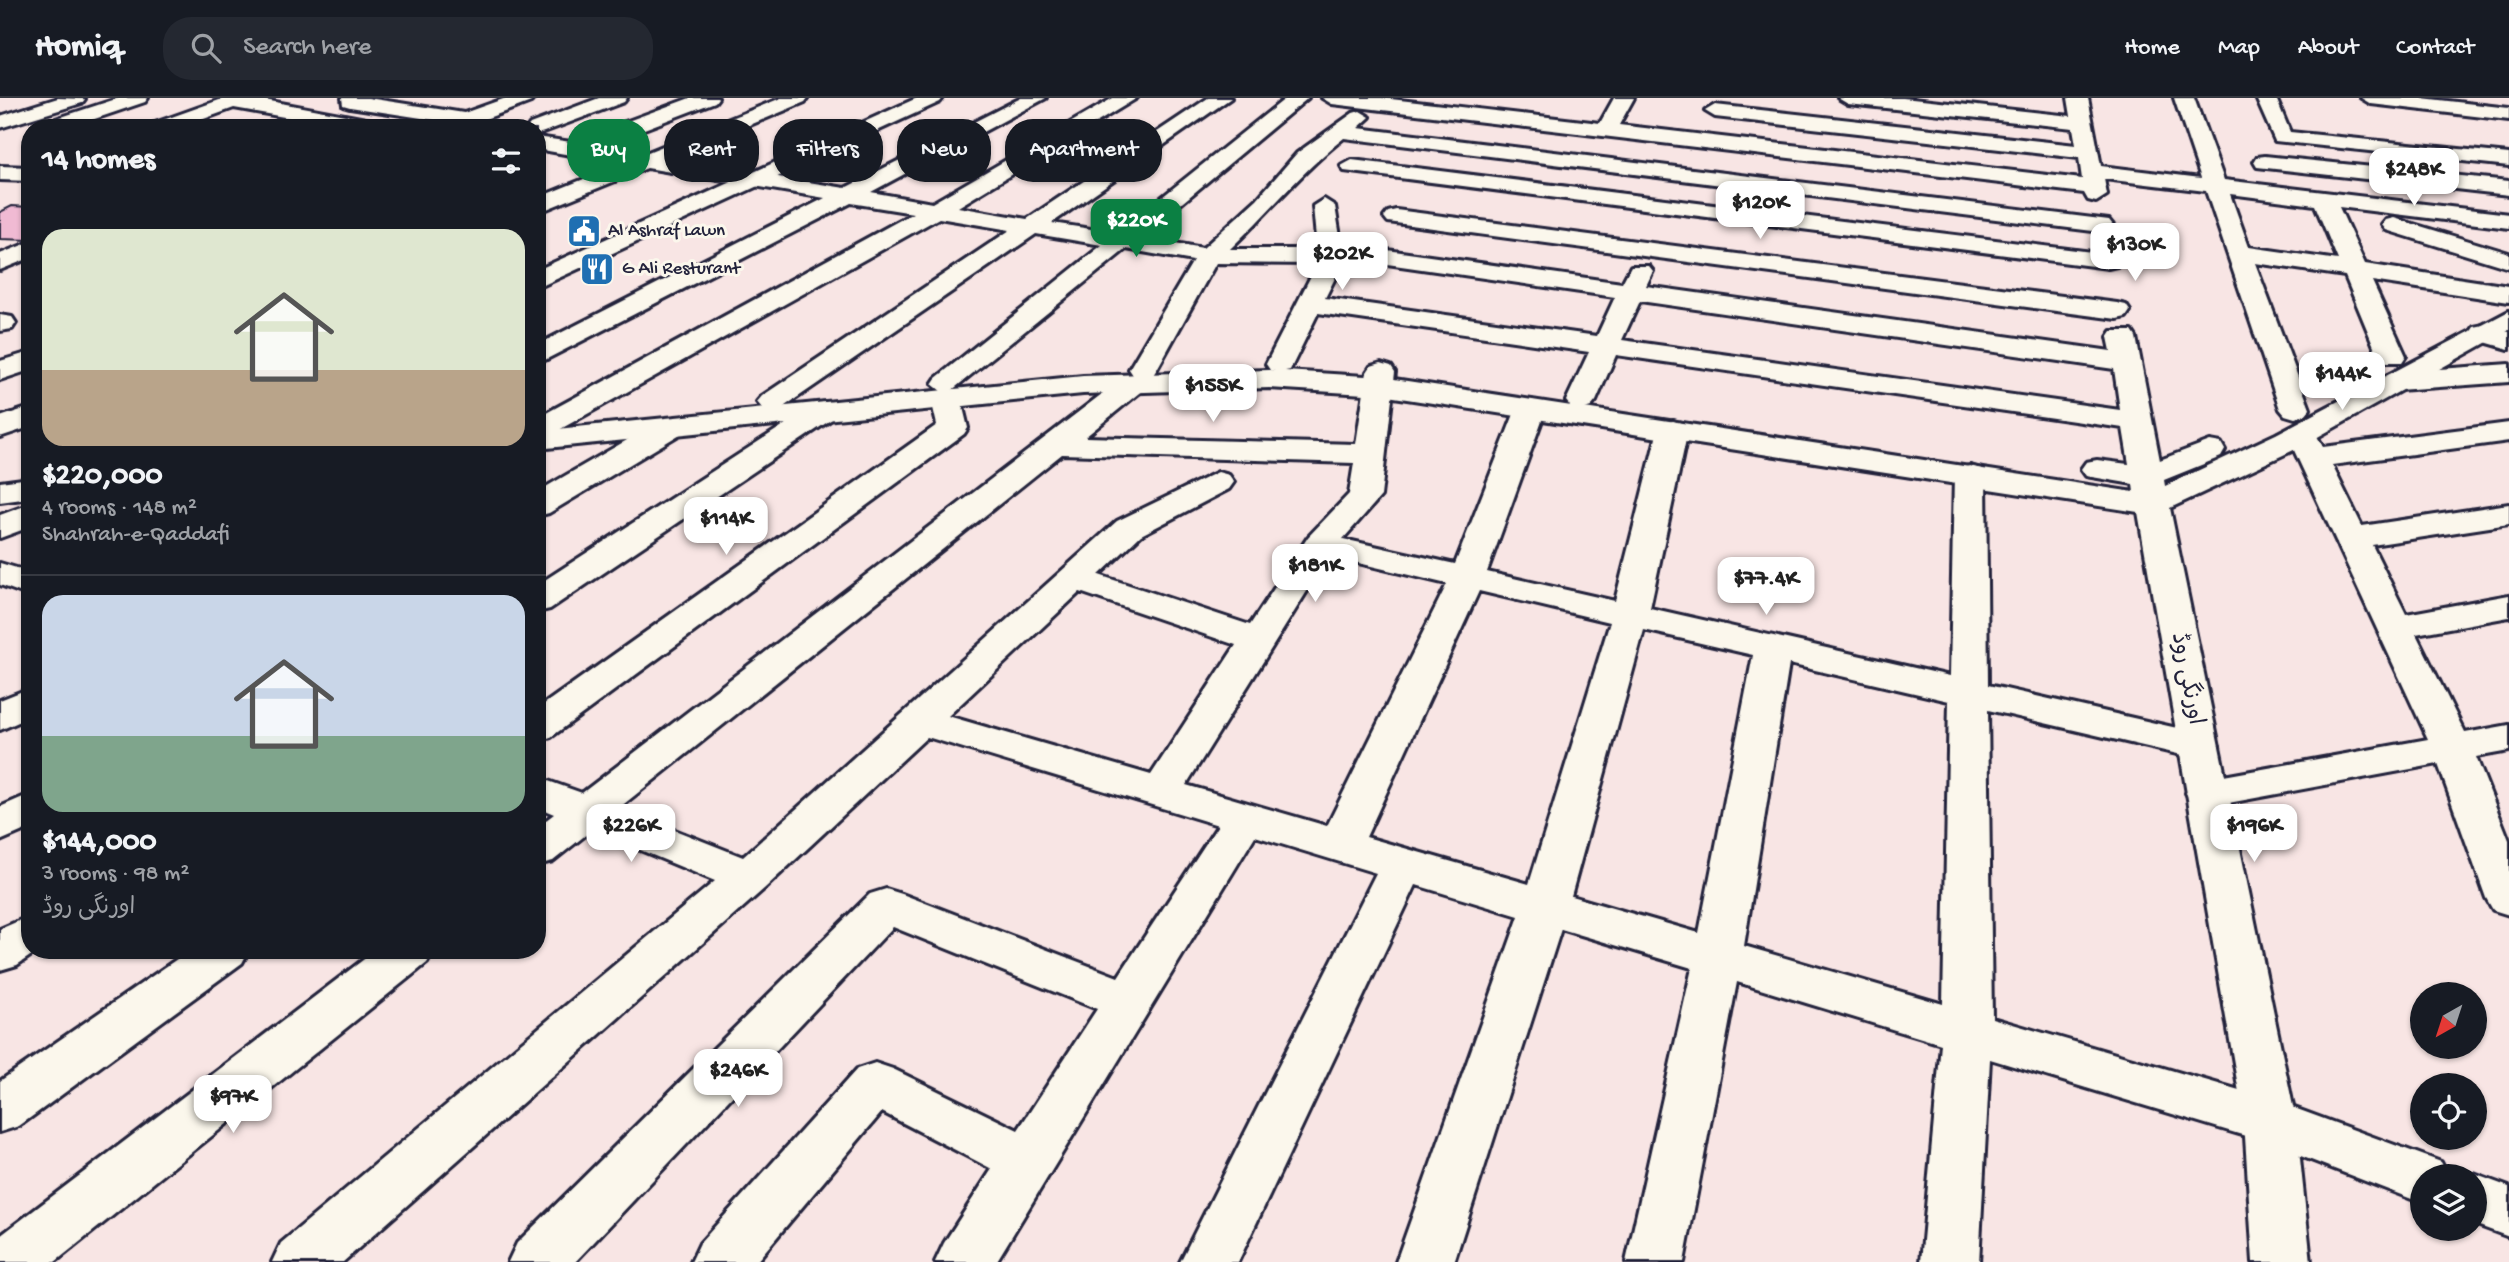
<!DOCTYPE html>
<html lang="en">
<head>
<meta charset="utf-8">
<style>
  :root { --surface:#171b24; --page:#242831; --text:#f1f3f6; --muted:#9ea1a6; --line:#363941; --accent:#0b8043 }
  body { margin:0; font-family:"Gochi Hand","Playpen Sans Arabic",sans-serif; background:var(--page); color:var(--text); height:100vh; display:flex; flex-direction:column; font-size:26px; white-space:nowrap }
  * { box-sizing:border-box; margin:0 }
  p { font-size:23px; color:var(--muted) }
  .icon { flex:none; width:38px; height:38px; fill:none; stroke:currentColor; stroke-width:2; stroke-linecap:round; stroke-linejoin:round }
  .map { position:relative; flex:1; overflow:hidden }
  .drawer { position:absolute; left:21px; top:21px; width:525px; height:840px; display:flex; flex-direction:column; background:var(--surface); border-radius:28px; box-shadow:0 2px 5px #0004 }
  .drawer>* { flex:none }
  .hud { position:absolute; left:567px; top:21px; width:665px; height:63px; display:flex; gap:14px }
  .needle { width:46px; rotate:219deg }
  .tools { position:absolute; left:2410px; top:884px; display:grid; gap:14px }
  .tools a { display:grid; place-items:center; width:77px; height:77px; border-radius:50%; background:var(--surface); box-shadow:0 2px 5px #0004; font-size:35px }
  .price { position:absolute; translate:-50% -60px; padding:0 16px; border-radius:14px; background:#fff; color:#222; font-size:23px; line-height:46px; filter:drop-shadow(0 2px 4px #0008) }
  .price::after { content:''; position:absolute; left:50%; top:42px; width:21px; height:16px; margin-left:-10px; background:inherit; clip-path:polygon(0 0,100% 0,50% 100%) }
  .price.on { background:var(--accent); color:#fff }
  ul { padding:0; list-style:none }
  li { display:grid; align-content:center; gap:14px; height:371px; padding:0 21px }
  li+li { border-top:2px solid var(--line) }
  li span { display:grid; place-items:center; height:217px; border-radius:21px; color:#555 }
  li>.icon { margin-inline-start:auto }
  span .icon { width:126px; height:126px; fill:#fffc; stroke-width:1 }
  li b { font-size:30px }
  h2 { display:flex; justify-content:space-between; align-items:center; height:84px; padding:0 21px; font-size:30px }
  .tag { padding:0 24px; border-radius:28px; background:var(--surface); box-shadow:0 2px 5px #0004; font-size:24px; line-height:63px }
  .tag.on { background:var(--accent); color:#fff }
  header { display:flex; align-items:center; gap:42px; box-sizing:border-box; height:98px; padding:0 35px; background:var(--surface); border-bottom:2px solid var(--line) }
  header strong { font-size:33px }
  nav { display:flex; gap:38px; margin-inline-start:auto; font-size:24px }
  .search { width:490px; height:63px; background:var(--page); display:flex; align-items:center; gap:18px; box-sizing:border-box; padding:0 24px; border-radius:28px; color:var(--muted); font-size:26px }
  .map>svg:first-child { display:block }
  .building { fill:#f0bad3; stroke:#22223b; stroke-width:2 }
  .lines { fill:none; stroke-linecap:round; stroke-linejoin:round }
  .minor-casing { stroke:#22223b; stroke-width:6 }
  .major-casing { stroke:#22223b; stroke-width:6 }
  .minor { fill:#fbf7ec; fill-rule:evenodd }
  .major { fill:#fbf7ec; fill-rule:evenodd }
  .labels { text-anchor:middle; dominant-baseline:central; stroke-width:6; stroke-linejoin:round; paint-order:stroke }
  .far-poi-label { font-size:19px; fill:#22223b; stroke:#fbf7ec; text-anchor:start }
  .street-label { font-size:23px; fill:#22223b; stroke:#fbf7ec }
</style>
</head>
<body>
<header>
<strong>Homiq</strong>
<div class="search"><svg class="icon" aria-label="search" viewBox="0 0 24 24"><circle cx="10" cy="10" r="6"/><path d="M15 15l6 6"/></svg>Search here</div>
<nav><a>Home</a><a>Map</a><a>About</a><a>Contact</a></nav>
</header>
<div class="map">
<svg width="2509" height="1164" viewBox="0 0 2509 1164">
  <rect width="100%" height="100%" fill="#f8e5e4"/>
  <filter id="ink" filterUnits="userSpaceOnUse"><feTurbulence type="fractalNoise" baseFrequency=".0143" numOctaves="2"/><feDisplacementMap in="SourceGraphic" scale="14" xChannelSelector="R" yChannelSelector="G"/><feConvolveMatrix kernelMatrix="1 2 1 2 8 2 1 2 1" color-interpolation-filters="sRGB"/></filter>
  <g filter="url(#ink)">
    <path class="building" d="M12,108L30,109V142L0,141V114Z"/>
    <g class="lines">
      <g class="minor-casing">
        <g id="minor">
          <path d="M58,0L85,1L82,5L0,30V18Z"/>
          <path d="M119,0H148L145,4L68,30H37L40,26Z"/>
          <path d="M225,0H254L382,24L392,30H346L234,10L179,30H149L152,26Z"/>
          <path d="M342,0H368L464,15L506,0H534L531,4L461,30H431L441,23L350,9L343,7Z"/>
          <path d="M599,0H627L624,4L544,34L537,36V30H527L530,26Z"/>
          <path d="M690,0H718L715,4L597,49L643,56L781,0H808L805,4L669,61L845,90L1021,0H1046L871,94L932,105L1113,0H1137L958,109L1027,121L1208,0H1231L1052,125L1117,135L1286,0H1308L1141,139L1203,150L1257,101L1297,55L1353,15L1360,13L1370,19L1358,30L2109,122L2113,127L2109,132L2101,134L1344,40C1302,73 1269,114 1230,151H1317L1313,108L1324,101L1335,108L1342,151L1387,152L1622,185L1631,168H1649L1653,173L1646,188L2111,253L2108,239L2112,233H2132L2136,239L2163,378L2158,385L2147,388L2136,385L2131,378L2123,330L1616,257L1596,303L1591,309L1581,312L1571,309L1566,303L1589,254L1318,215L1290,272L1280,274L1270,272L1266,266L1317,166L1216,165L1157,271L1153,277L1144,279L1148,285L1144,291L1085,339L1356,346L1367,274L1371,268L1381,265L1391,268L1395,274L1381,398L1343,441L1455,466L1516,311L1521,305L1531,302L1541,305L1546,311L1487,474L1615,503L1658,332L1662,326L1673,323L1684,326L1688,332L1650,510L1950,578L1954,378L1959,371L1970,368L1981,371L1986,378L1988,587L2199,635L2213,639L2219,648L2213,657L2199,661L1988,612L1992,920L2270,1001L2441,1064L2448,1078H2422V1105L2262,1043L1990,961L1979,1164H1921L1941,946L1737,884L1684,1164H1626L1692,870L1561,831L1454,1164H1396L1519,818L1416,787L1238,1164H1180L1376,775L1255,738L996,1164H935L944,1145L992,1071L882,1014L756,1164H691L700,1145L857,971L875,965L893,971L1018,1032L1097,911L893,829L575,1164H508L517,1145L870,796L886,791L902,796L1118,879L1218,727L927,639L765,790L343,1164H272L281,1145L715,783L592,732L553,763L537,767V729L554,716L537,709V679L582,695L1124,279L1133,277L1129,271L1193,163L1126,151L951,293L961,301L968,330L964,336L551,639L537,643V611L937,327L931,301L941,293L932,286L936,280L1102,147L1036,136L782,310L772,313L762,310L757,304L762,298L1010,132L939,120L548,338L537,341V320L913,115L851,105L537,266V247L825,100L647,70L537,115V100L621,66L537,51V39L571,44ZM1342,166H1387L1615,199L1597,238L1325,200ZM1640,203L2114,271L2120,312L1622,242ZM1062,356L1354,365L1349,396L1308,439L1250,527L1099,477L1141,437L1229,391L1234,384L1229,377L1218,374L1117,423L743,759L619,710ZM1329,458L1447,486L1327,728L1186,687ZM1479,493L1610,524L1529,786L1366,739ZM1080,494L1236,547L1151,677L948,618ZM1644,532L1753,557L1699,835L1571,798ZM1789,566L1949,603L1943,906L1744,848Z"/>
          <path d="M1322,0H1382L1600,25L1614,0H1634L1619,27L2082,81L2079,60L1715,19L1705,13L1715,7L2076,47L2073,30L1848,6L1838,0H1903L2071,18L2068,0H2088L2101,68L2201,80L2174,0H2194L2224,82L2509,116V130L2339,109L2365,166L2509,188V204L2372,183L2406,258L2402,264H2382L2378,258L2345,178L2255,165L2310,311L2305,317L2295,320L2285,317L2280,311L2206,93L2104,81L2107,97L2096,104L2088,102L2084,95L1332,6ZM2230,96L2315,107L2338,162L2249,149Z"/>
          <path d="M2256,0H2276L2290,34L2509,56V68L2275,43Z"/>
          <path d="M2361,0H2422L2509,10V22L2371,6Z"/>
          <path d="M2265,58L2509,83V97L2257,69L2254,64L2257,59Z"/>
          <path d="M1352,62L2108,156L2117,158L2120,163L2117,168L2108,170L1344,73L1341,68Z"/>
          <path d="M0,68L30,69V83L0,82Z"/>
          <path d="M1396,112L2117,205L2126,207L2130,213L2126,219L2117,221L1388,124L1384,119L1388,114Z"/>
          <path d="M2394,120L2509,155V170L2386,132L2382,127L2386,122Z"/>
          <path d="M30,144V160L0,172V156Z"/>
          <path d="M0,217L12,219L16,225L12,231L0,233Z"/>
          <path d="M2484,227L2509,234V251L2474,241L2470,235L2474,229Z"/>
          <path d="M30,254V272L0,282V263Z"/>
          <path d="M2509,266V284L2398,292L2388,289L2384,283L2388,277L2398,274Z"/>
          <path d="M825,304L835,307L840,313L835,319L550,511L537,514V487L815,307Z"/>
          <path d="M30,309V329L0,339V319Z"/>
          <path d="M671,320L682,323L686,329L682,335L549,415L537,418V394L660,323Z"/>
          <path d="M2509,325V343L2332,367L2362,428L2509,406V426L2372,447L2406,516L2509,497V519L2416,536L2465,635L2509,627V653L2476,659L2509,742V817L2493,812L2486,800L2438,666L2207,709L2192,705L2186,695L2192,685L2207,681L2428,641L2286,335L2290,329L2301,326L2312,329L2323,349Z"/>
          <path d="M30,380V400L0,404V384Z"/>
          <path d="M0,465L30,474V498L0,487Z"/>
          <path d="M30,590V619L0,632V602Z"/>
          <path d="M30,696V730L0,743V709Z"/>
          <path d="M30,818V852H39L17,867L0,872V831Z"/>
          <path d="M190,852H249L242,865L19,1028L0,1034V983Z"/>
          <path d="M376,852H434L427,865L55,1164H0V1138Z"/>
          <path d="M2474,1076L2509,1089V1139L2474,1126V1078H2469Z"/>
        </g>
      </g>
      <g class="major-casing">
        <g id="major">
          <path d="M917,0H943L940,4L537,190V172Z"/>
          <path d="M2509,213V232L2298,350L2170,410L2296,1023L2311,1164H2253L2244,1023L2138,414L1381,297L1269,290L1083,296L537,351V333L1083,278L1269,272L1381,279L2134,394L2133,386L2086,378L2081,371L2086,364L2097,362L2144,368L2210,343L2221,345L2225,352L2221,359L2164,382L2165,388L2276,336Z"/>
          <path d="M30,406V429L0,440V417Z"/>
        </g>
      </g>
      <use href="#minor" class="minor"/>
      <use href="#major" class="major"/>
    </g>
  </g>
  <defs>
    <g id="civic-square" transform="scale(1.75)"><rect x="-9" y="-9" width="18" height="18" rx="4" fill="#1f6fb2" stroke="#fbf7ec"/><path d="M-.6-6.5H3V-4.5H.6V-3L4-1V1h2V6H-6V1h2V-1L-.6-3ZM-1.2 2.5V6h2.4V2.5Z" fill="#fff"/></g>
    <g id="restaurant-square" transform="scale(1.75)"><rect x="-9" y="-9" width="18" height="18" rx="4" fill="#1f6fb2" stroke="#fbf7ec"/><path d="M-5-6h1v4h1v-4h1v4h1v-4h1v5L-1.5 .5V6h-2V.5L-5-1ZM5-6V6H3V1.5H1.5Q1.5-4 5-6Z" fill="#fff"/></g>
  </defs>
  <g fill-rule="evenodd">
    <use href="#civic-square" x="584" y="133"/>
    <use href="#restaurant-square" x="597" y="171"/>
  </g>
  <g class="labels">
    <g class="far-poi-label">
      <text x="608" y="133">Al Ashraf Lawn</text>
      <text x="622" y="171">G Ali Resturant</text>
    </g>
    <g class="street-label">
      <text transform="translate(2186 581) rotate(79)">اورنگی روڈ</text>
    </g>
  </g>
</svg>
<div class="tools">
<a><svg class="needle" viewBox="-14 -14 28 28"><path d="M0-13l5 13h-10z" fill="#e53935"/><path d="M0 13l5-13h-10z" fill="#9ea1a6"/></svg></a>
<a><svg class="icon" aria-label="locate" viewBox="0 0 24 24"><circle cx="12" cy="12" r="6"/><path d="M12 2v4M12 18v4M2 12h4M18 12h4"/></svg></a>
<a><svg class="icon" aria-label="layers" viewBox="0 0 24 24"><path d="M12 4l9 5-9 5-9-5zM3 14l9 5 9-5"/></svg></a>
</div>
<b class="price" style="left:2414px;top:110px">$248K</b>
<b class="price" style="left:1760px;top:143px">$120K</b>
<b class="price on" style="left:1136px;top:161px">$220K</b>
<b class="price" style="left:2135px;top:185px">$130K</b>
<b class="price" style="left:1342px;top:194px">$202K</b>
<b class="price" style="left:2342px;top:314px">$144K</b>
<b class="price" style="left:1213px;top:326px">$155K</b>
<b class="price" style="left:726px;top:459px">$114K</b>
<b class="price" style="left:1315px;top:506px">$181K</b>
<b class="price" style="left:1766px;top:519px">$77.4K</b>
<b class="price" style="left:631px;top:766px">$226K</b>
<b class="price" style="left:2254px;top:766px">$196K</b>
<b class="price" style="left:738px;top:1011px">$246K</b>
<b class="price" style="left:233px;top:1037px">$97K</b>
<div class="hud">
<a class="tag on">Buy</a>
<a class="tag">Rent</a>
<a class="tag">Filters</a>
<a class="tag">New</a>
<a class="tag">Apartment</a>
</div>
<section class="drawer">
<h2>14 homes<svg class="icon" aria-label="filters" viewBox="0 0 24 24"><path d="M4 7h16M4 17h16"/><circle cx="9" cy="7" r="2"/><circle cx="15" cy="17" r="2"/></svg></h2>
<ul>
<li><span style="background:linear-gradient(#dfe7d0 65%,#b9a48a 0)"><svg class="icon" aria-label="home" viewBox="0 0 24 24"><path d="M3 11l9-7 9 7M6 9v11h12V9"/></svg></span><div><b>$220,000</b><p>4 rooms · 148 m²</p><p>Shahrah-e-Qaddafi</p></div></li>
<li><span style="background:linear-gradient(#c9d6e8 65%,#7fa58c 0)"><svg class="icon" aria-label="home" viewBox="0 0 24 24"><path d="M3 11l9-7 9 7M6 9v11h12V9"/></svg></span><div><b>$144,000</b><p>3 rooms · 98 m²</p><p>اورنگی روڈ</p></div></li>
</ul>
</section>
</div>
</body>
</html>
